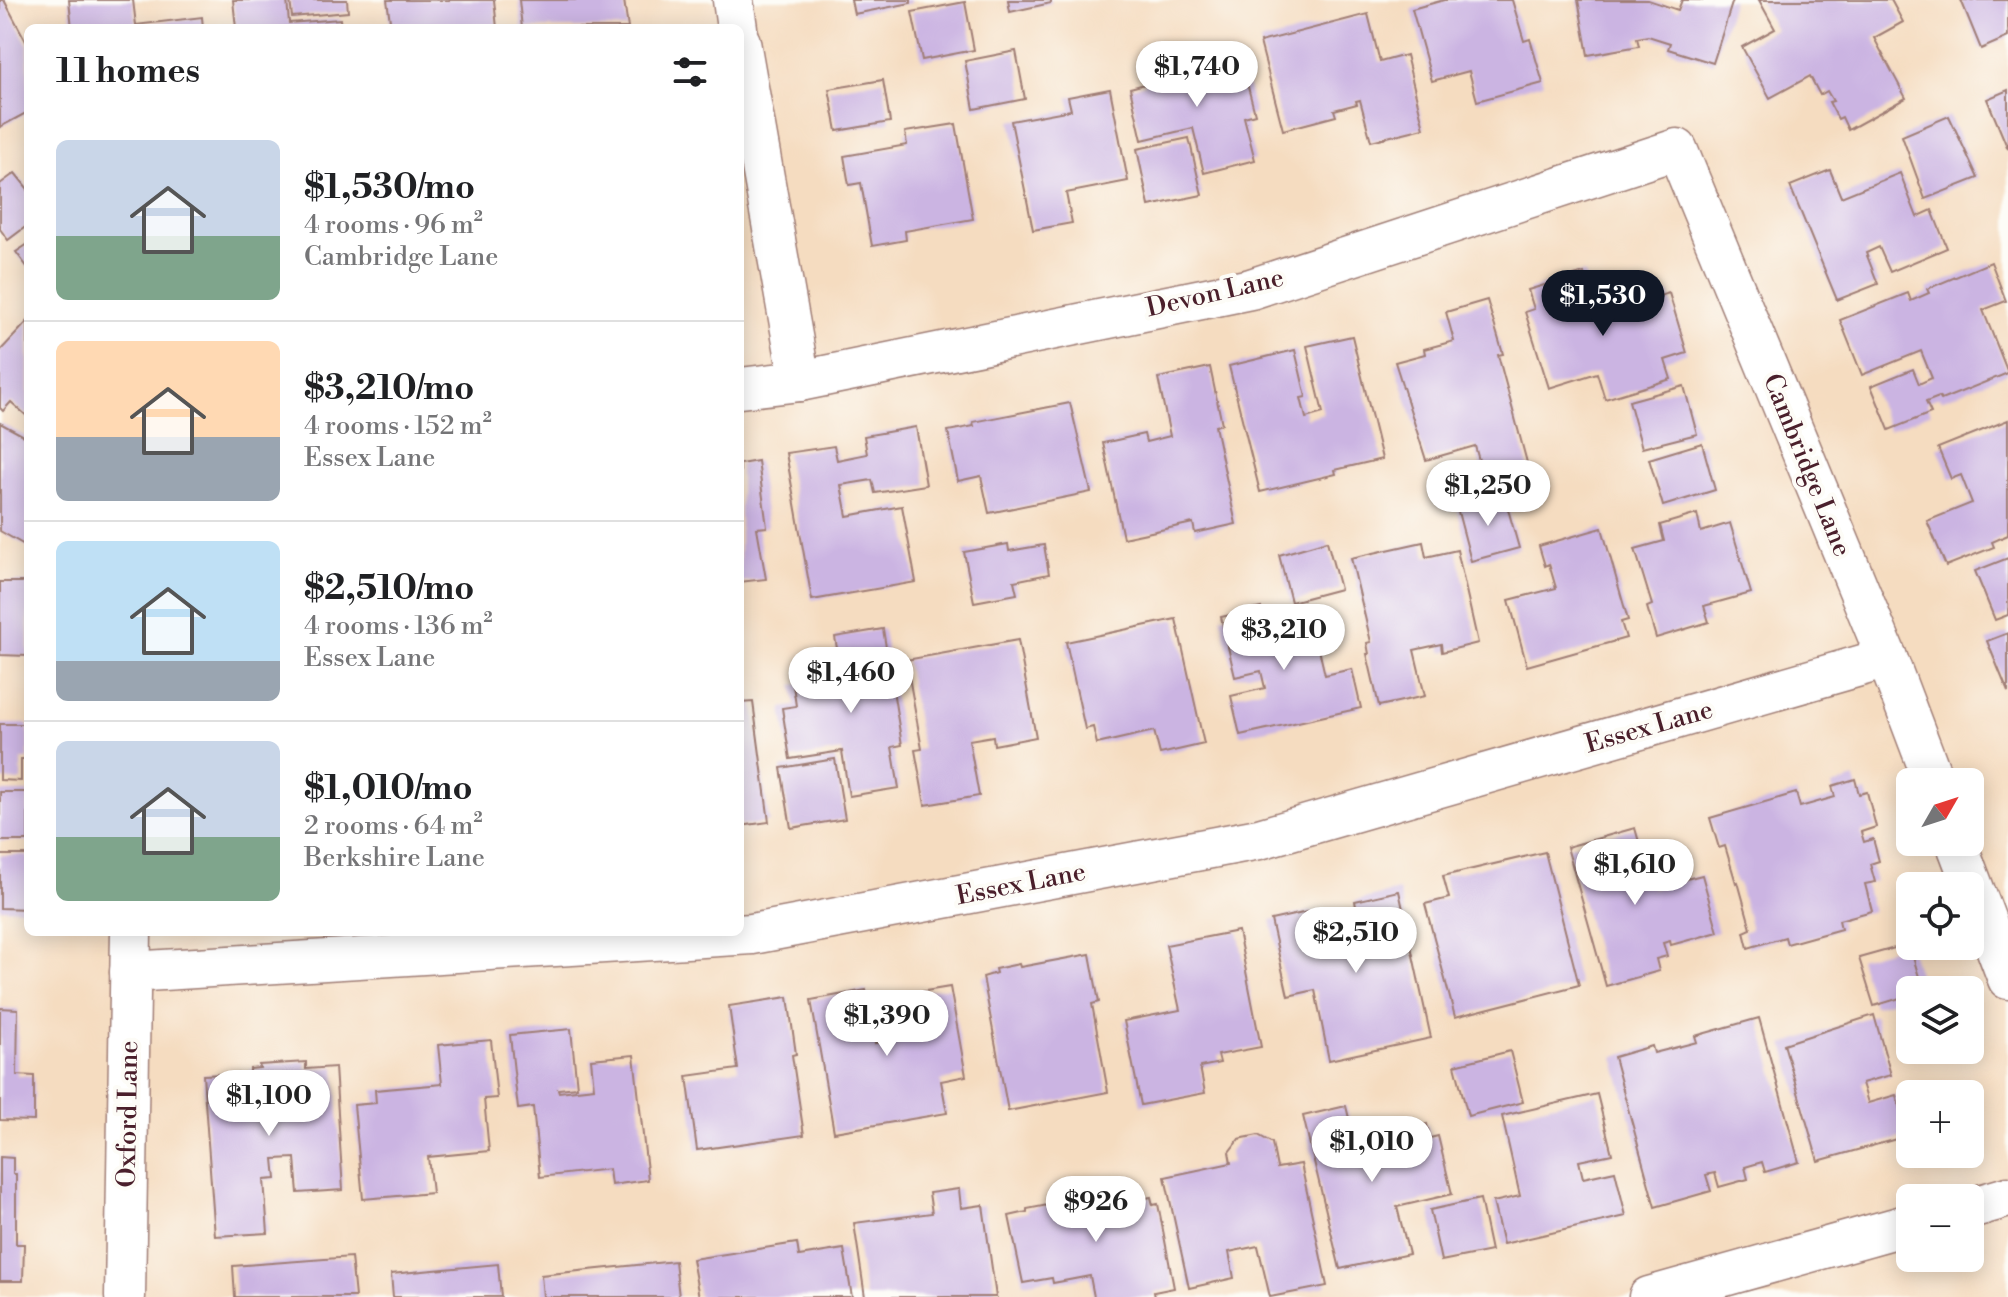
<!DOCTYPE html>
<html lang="en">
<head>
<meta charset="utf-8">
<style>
  :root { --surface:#fff; --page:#f6f6f6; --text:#202124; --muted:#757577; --line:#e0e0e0; --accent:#111827 }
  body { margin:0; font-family:"Libre Bodoni",serif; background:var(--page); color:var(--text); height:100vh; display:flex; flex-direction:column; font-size:30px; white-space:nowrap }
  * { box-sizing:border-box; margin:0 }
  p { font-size:26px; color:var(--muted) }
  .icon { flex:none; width:44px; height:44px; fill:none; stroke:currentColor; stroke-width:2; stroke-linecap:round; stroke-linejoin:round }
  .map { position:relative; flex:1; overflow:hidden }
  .side { position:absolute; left:24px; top:24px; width:720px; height:912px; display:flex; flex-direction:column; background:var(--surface); border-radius:12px; box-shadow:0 4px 20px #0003 }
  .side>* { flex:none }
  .needle { width:52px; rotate:51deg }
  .tools { position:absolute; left:1896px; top:768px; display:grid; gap:16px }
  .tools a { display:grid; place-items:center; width:88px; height:88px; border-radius:12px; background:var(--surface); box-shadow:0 4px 20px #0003; font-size:40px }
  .price { position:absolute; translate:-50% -68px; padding:0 18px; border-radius:28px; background:#fff; color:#222; font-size:26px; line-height:52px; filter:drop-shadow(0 2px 4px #0008) }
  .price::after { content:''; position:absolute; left:50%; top:48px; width:24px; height:18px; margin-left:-12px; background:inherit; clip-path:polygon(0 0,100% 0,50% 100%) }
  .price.active { background:var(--accent); color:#fff }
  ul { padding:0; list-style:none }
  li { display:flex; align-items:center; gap:24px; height:200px; padding:0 32px }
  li+li { border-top:2px solid var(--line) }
  li span { display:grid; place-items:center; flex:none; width:224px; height:160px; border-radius:12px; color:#555 }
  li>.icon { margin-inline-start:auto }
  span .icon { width:96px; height:96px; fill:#fffc; stroke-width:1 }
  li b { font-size:34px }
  h2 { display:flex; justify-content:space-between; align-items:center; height:96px; padding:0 32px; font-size:34px }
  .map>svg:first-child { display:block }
  .building { fill:#cbb4e2 }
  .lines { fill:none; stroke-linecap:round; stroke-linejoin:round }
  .street-casing { stroke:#a07e76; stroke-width:43 }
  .street { stroke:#fff; stroke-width:40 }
  .labels { text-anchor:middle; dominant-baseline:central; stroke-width:8; stroke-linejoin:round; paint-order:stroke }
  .street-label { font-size:26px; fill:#4a1f2b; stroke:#fdfcf7 }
</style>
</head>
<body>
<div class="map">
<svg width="2008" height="1297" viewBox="0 0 2008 1297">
  <rect width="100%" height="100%" fill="#fdfcf7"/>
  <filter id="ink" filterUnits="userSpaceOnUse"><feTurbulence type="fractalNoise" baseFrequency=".0125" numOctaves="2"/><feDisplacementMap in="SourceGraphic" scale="16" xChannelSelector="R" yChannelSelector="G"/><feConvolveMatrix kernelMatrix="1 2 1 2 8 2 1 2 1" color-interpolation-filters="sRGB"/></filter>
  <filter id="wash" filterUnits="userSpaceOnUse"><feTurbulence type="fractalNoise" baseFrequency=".006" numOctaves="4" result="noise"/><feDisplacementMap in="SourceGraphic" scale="32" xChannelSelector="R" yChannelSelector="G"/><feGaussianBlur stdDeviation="1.8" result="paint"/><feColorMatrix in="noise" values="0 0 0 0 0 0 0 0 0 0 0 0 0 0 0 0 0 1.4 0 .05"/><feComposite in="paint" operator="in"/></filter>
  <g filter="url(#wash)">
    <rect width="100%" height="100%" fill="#f5dcc0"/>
    <g id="blocks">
      <g class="building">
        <path d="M0,0H4L28,45V112L0,127Z"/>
        <path d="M69,0H133L136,25L202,17L203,28H72Z"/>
        <path d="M233,0H287L289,23L340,19L341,28H236Z"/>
        <path d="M290,0H347L348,12L292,17Z"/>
        <path d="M387,0H494L497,28H391Z"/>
        <path d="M519,0H624L628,28H522Z"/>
        <path d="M851,0H911V3L854,14Z"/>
        <path d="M1008,0H1051V3L1010,12Z"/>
        <path d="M1444,0H1512L1524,41L1530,39L1543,83L1477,101L1469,71L1432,81L1412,9Z"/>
        <path d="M1578,0H1648L1678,10L1682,0H1733L1713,63L1668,49L1670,43L1648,36L1637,38L1639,46L1588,55Z"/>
        <path d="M1759,0H1891L1903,22L1874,38L1906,98L1848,130L1842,117L1838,119L1829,102L1833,101L1827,91L1820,95L1810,76L1770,98L1742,47L1775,29Z"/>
        <path d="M1961,0H2008V37L1981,49Z"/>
        <path d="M965,2L974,50L922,60L912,12Z"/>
        <path d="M1368,14L1380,62L1406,55L1424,128L1371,141L1360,100L1356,101L1357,104L1334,110L1336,116L1283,130L1260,42Z"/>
        <path d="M1016,51L1025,99L974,109L965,61Z"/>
        <path d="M1189,53L1194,75L1242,64L1255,114L1244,117L1255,160L1204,173L1193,128L1142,140L1130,88L1145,84L1140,64Z"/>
        <path d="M883,80L890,122L837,131L829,89Z"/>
        <path d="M1110,89L1128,181L1066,193L1072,223L1033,230L1011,121L1071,110L1068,97Z"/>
        <path d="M2008,90V149L1987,99Z"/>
        <path d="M1949,116L1978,178L1925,199L1902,136Z"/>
        <path d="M956,124L973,219L905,231L906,240L872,246L861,183L849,185L844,156L907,145L905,132Z"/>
        <path d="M1189,138L1202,195L1149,206L1137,149Z"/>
        <path d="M1830,170L1841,197L1900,173L1917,217L1932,210L1947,248L1890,272L1879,247L1866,253L1878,284L1837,300L1790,186Z"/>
        <path d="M15,173L28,189V225L8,240L0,229V184Z"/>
        <path d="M28,244V268L16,252Z"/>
        <path d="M1991,262L2006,301L1983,310L2008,373L1941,400L1939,397L1926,402L1931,413L1889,430L1871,386L1913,369L1919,384L1932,378L1921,351L1862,375L1840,320L1908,293L1911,301L1929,293L1927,289Z"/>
        <path d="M1584,273L1597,315L1669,293L1687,353L1665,360L1671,379L1605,399L1597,373L1549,388L1525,312L1534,309L1528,290Z"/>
        <path d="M1487,300L1503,354L1498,355L1529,470L1485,482L1475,446L1426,460L1395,362L1425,354L1424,349L1454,341L1446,312Z"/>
        <path d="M28,321V417L11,402L3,411L0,408V351Z"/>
        <path d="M1352,336L1382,459L1335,470L1336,474L1260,492L1229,366L1295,350L1306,397L1301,398L1306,418L1323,413L1307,346Z"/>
        <path d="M1210,367L1222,424L1215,426L1236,524L1195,533L1193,523L1123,538L1103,443L1144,434L1146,442L1170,436L1158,378Z"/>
        <path d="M1684,386L1697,434L1642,448L1629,401Z"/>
        <path d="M1070,403L1091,492L989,513L981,476L958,481L948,431L974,426L973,422Z"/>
        <path d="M2008,420V535L1992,542L1994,547L1946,566L1927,521L1972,503L1961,475L1951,479L1938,448Z"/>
        <path d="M0,423L28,438V547L0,531Z"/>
        <path d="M916,427L926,485L875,493L872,480L841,485L847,516L902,506L916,582L812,600L786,453L834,446L837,460L867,454L864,436Z"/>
        <path d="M1702,443L1715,490L1663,506L1649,459Z"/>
        <path d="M758,461L767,527L757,528L766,579L740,582V464Z"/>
        <path d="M1504,495L1519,548L1471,561L1457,508Z"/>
        <path d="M1697,514L1701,532L1730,523L1751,593L1704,606L1709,622L1656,638L1647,607L1652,605L1635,549L1664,541L1660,525Z"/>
        <path d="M1602,528L1628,620L1621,622L1626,638L1527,666L1509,600L1556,588L1549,564L1545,566L1539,546Z"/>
        <path d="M1327,541L1340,589L1291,602L1279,555Z"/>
        <path d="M1423,542L1426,557L1457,550L1478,643L1442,652L1441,644L1414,650L1425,696L1379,706L1367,654H1369L1367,643L1371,642L1351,558Z"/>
        <path d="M1008,544L1009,551L1044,545L1049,574L1014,581L1017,594L974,602L964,552Z"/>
        <path d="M2008,558V615L1995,620L1975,571Z"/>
        <path d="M0,582H28V656L0,655Z"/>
        <path d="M1261,608L1264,622L1310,611L1325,675L1352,669L1361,708L1240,735L1231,696L1265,688L1261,671L1235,677L1221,617Z"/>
        <path d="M1176,619L1204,744L1160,754L1154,731L1097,744L1093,727L1085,729L1066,642Z"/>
        <path d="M883,629L902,745L892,747L899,788L849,796L842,751L790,759L782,708L796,706L793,685L842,677L835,637Z"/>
        <path d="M2008,633V692L1987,641Z"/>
        <path d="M1018,640L1036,737L994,745L993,736L969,740L979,796L925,805L915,750L922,749L906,660Z"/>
        <path d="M753,702L769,822L740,826V703Z"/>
        <path d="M0,724H28V759H21V781L0,780Z"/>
        <path d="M835,759L845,819L791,828L781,768Z"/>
        <path d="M1855,779L1859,794L1867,792L1876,827L1861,832L1864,842L1873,839L1879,861L1870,864L1875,882L1865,884L1872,911L1839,920L1841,929L1787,944L1785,937L1748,948L1744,932L1751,929L1738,882L1736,883L1725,846L1719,848L1710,818L1796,793L1800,807L1835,797L1832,786Z"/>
        <rect x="0" y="792" width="28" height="49"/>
        <path d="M1635,828L1652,888L1702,875L1718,932L1671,945L1670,941L1663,943L1667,956L1656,959L1659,971L1606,986L1567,847Z"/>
        <path d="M1545,852L1579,985L1455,1017L1425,904L1449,898L1443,876Z"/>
        <path d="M0,855H28V909L0,908Z"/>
        <path d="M1399,891L1431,1038L1329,1060L1315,990L1288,996L1271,920L1312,911L1314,918L1335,913L1337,917L1357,912L1355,901Z"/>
        <path d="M1238,931L1261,1047L1218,1055L1220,1063L1200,1067L1205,1093L1141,1105L1124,1021L1180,1010L1166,945Z"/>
        <path d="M1909,944L1923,990H1910V995L1874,1006L1859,958Z"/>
        <path d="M1090,954L1099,1002L1092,1004L1108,1092L1008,1111L983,977L996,973L995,969L1019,964L1020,967Z"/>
        <path d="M950,987L966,1076L941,1081L947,1113L834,1132L811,1000L866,990L875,1043L903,1039L895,996Z"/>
        <path d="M788,997L796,1054L792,1055L804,1135L697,1150L687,1076L738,1069L729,1006Z"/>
        <path d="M0,1008L18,1009L17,1075L34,1076V1121L0,1120Z"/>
        <path d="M1874,1015L1891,1075L1862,1083L1868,1103L1896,1095L1907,1136L1818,1161L1784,1044Z"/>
        <path d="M1759,1018L1799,1162L1765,1172L1762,1162L1745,1167L1748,1179L1719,1187L1715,1173L1706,1175L1711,1191L1655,1207L1614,1057L1652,1046L1654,1053L1697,1042L1695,1036Z"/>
        <path d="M571,1029L577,1087L558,1089L559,1092L594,1088L591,1059L634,1055L648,1180L611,1185L609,1169L540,1177L533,1107L518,1109L510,1035Z"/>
        <path d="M491,1040L497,1098L484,1099L489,1151L428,1157L432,1193L363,1199L354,1105L376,1103L375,1090L442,1084L438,1045Z"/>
        <path d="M1510,1051L1523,1102L1468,1116L1455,1065Z"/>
        <path d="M306,1062V1069L335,1067L343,1190L298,1193L295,1158L274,1159L276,1179L264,1180L268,1233L215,1236L203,1075L250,1073V1069L260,1068L259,1065Z"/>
        <path d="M1597,1094L1612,1154L1579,1161L1583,1178L1615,1171L1626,1216L1503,1244L1493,1202L1520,1196L1502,1116Z"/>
        <path d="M1346,1106L1355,1143L1427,1124L1430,1138L1438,1136L1452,1194L1397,1207L1409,1254L1340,1269L1303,1116Z"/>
        <path d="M1258,1135L1272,1143L1277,1168L1301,1164L1327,1286L1270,1297L1258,1246L1229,1252L1234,1278L1189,1288L1165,1177L1231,1163L1229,1152L1239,1139Z"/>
        <path d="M0,1157L13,1158V1174H16V1244H24L23,1281H0Z"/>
        <path d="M1119,1186L1120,1191L1124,1190L1126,1202L1151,1197L1153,1205L1158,1204L1174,1288L1154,1292L1155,1297H1094L1090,1276L1053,1283L1052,1278L1023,1283L1009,1216L1027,1212V1209L1084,1198L1083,1193Z"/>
        <path d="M959,1189L961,1208L983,1205L996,1297H865L854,1223L932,1213L929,1193Z"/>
        <path d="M1480,1199L1491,1251L1441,1261L1430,1210Z"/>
        <path d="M797,1243L799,1256L844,1249L852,1297H699L692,1259Z"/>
        <path d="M351,1257L355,1297H235L233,1266Z"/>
        <path d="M675,1261L679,1297H543L541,1275Z"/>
        <path d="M498,1264L501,1297H393L391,1274Z"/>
      </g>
    </g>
  </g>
  <g filter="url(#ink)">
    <use href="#blocks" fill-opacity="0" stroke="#a07e76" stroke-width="2"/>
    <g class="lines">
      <g class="street-casing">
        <g id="street">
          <path d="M733,0L737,28"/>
          <path d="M740,42L800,381"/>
          <path d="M740,388L800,381L1251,289L1677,149L1887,658L1934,782"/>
          <path d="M1956,842L2008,979"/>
          <path d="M130,972L752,934L1259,839L1887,658"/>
          <path d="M1970,1208L2008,1197"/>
          <path d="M125,1297L131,932"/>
          <path d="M1649,1297L1910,1224"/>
        </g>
      </g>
      <use href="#street" class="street"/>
    </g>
  </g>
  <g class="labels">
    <g class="street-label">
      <text transform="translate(1215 293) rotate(-13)">Devon Lane</text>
      <text transform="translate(1807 465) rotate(68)">Cambridge Lane</text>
      <text transform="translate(1649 727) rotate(-16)">Essex Lane</text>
      <text transform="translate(1021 884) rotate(-11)">Essex Lane</text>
      <text transform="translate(128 1114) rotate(-89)">Oxford Lane</text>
    </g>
  </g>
</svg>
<div class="tools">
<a><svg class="needle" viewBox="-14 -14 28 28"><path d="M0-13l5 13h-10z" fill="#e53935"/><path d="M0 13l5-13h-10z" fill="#757577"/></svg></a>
<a><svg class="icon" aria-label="locate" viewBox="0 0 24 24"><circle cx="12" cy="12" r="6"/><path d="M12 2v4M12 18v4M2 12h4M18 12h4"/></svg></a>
<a><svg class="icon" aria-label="layers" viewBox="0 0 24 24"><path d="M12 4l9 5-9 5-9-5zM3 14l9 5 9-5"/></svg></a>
<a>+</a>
<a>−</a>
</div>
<b class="price" style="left:1197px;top:109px">$1,740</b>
<b class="price active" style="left:1603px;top:338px">$1,530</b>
<b class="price" style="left:1488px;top:528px">$1,250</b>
<b class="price" style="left:1284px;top:672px">$3,210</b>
<b class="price" style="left:851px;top:715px">$1,460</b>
<b class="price" style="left:1635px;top:907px">$1,610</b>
<b class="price" style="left:1356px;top:975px">$2,510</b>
<b class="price" style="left:887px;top:1058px">$1,390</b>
<b class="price" style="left:269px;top:1138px">$1,100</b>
<b class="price" style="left:1372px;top:1184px">$1,010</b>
<b class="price" style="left:1096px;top:1244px">$926</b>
<section class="side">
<h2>11 homes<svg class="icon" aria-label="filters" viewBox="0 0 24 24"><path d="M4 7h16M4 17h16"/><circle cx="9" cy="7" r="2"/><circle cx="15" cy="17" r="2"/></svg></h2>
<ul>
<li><span style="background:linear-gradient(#c9d6e8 60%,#7fa58c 0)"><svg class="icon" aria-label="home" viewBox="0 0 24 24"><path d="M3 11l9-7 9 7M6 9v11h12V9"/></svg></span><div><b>$1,530/mo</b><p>4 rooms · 96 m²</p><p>Cambridge Lane</p></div></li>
<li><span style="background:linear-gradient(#ffd9b3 60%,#9aa5b1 0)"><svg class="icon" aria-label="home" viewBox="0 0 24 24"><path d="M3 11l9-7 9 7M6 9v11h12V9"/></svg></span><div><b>$3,210/mo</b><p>4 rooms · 152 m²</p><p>Essex Lane</p></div></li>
<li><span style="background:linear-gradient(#bfe0f5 75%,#9aa5b1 0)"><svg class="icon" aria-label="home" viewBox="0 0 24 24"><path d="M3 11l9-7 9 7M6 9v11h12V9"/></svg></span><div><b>$2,510/mo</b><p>4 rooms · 136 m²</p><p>Essex Lane</p></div></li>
<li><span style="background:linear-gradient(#c9d6e8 60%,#7fa58c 0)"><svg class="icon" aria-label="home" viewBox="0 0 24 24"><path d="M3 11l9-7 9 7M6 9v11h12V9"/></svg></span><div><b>$1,010/mo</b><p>2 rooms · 64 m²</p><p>Berkshire Lane</p></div></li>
</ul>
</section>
</div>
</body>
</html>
